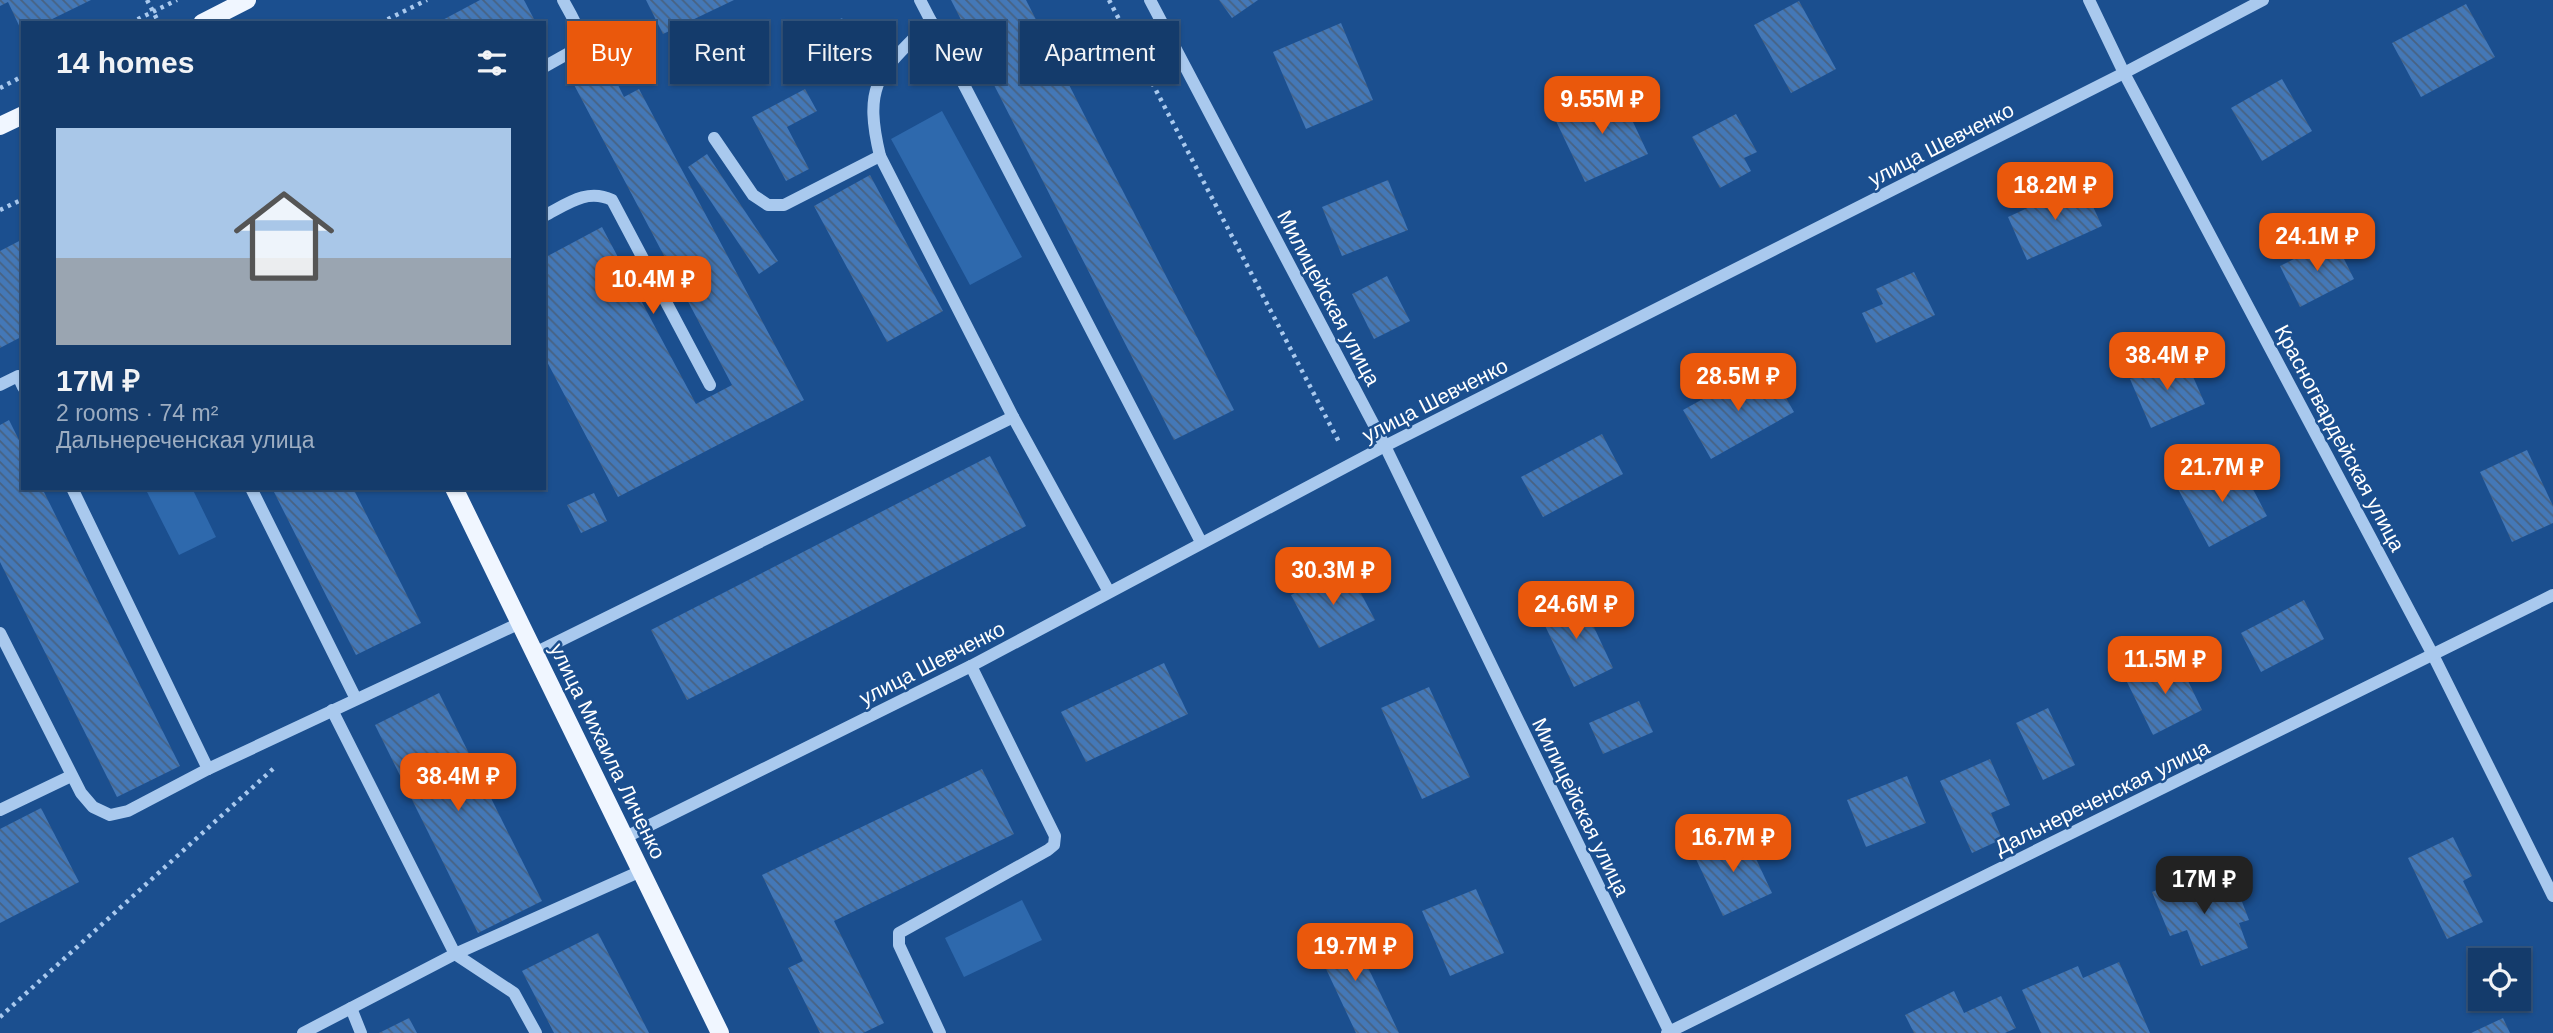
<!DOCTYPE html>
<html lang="en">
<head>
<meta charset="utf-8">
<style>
  :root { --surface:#143b6b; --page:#214673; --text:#f1f3f6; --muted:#9dadc1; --line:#33557e; --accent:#ea580c }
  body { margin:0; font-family:Arial,sans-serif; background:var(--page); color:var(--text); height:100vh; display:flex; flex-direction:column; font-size:26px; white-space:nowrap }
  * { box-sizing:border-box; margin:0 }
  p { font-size:23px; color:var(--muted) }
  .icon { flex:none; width:38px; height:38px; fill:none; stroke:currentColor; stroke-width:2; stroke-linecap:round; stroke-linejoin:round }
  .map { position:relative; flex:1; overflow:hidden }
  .side { position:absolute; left:21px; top:21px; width:525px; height:469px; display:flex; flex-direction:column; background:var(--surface); border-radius:0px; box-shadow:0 2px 5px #0004,0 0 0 2px var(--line) }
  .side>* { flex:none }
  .banner { position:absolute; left:567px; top:21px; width:665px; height:63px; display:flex; gap:14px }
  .tools { position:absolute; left:2468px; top:948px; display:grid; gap:14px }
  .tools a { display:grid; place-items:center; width:63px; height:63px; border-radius:0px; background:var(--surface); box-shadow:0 2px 5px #0004,0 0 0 2px var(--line); font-size:35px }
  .price { position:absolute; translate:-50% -60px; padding:0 16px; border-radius:14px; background:var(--accent); color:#fff; font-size:23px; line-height:46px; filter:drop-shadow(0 2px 4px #0008) }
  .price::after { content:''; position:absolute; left:50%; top:42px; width:21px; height:16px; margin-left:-10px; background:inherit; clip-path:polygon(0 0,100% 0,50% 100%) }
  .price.on { background:#222; color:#fff }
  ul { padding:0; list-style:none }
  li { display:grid; align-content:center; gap:14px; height:371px; padding:0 35px }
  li+li { border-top:2px solid var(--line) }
  li span { display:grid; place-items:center; height:217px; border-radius:0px; color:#555 }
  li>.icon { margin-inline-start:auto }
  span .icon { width:126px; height:126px; fill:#fffc; stroke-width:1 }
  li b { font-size:30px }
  h2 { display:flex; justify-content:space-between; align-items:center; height:84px; padding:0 35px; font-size:30px }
  .pill { padding:0 24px; border-radius:0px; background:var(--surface); box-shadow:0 2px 5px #0004,0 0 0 2px var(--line); font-size:24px; line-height:63px }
  .pill.on { background:var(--accent); color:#fff }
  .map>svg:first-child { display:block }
  .green { fill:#2e69ad }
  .building { fill:url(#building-back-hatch) }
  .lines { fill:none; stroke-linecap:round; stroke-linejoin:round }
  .path { stroke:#a9c9ee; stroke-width:4.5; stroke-dasharray:3.5 5; stroke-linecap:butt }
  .minor { stroke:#a9c9ee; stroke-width:12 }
  .major { stroke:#f0f6ff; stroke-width:18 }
  .labels { text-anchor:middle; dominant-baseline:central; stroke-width:5; stroke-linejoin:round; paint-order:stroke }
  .street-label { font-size:21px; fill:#fff; stroke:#1b4f8f }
</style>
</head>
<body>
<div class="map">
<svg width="2553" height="1033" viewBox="0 0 2553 1033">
  <defs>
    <pattern id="building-back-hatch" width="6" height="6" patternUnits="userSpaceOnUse" patternTransform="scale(1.75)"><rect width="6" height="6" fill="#4478b7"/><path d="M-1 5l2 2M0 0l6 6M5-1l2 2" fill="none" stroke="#486282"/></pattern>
  </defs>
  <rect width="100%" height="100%" fill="#1b4f8f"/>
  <g class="green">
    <path d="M942,111L1022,257L970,285L891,139Z"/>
    <path d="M145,488H192L216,537L179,555Z"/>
    <path d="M1022,900L1042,940L964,977L945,938Z"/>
  </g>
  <g class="building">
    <path d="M0,0H91L44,23H23V34L8,2L0,6Z"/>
    <path d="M480,0H524L536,23H437Z"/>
    <path d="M646,0H734L663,34Z"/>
    <path d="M951,0H1026L1234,410L1174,440Z"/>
    <path d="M1219,0H1258L1232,18Z"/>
    <path d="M1799,1L1836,69L1791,93L1754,25Z"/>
    <path d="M2466,4L2495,57L2421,97L2392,43Z"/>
    <path d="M842,18L858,47L843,56L827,26Z"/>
    <path d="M1341,23L1373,100L1306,129L1273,52Z"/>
    <path d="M606,61L624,97L639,89L804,400L618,497L544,356V258L602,227L696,404L732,385L571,79Z"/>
    <path d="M2282,79L2312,131L2262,161L2231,108Z"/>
    <path d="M805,89L817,111L787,127L809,169L786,181L752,117Z"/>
    <path d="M1618,90L1648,154L1585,182L1555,119Z"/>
    <path d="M1736,114L1757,152L1744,158L1751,171L1720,188L1692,137Z"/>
    <path d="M707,154L778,261L759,274L688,167Z"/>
    <path d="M870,175L943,311L887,342L814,206Z"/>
    <path d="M1388,180L1408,230L1342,256L1322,207Z"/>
    <path d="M2082,183L2102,226L2027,260L2008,217Z"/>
    <path d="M23,239V336L0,348V251Z"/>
    <path d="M2334,239L2354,279L2300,307L2280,266Z"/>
    <path d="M1914,272L1935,315L1876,343L1862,313L1883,304L1876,289Z"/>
    <path d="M1387,276L1410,321L1374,339L1352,294Z"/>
    <path d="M2184,356L2205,404L2151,428L2130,379Z"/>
    <path d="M1755,370L1762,382L1773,375L1794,412L1711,459L1683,410Z"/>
    <path d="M9,420L23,448V488H42L180,766L117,797L0,562V425Z"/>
    <path d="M1602,434L1623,474L1543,517L1521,477Z"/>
    <path d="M2527,450L2553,506V523L2512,542L2480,472Z"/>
    <path d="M990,456L1026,526L687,700L651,630Z"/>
    <path d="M2221,467L2226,477L2242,468L2267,516L2209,547L2178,489Z"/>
    <path d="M272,488H353L421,623L356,655Z"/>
    <path d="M594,493L607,521L581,533L567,505Z"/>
    <path d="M1347,567L1375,620L1319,648L1291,595Z"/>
    <path d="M1579,595L1613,668L1574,687L1539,613Z"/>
    <path d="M2304,600L2324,639L2261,672L2241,633Z"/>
    <path d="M2177,658L2202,710L2153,735L2127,682Z"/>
    <path d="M1164,663L1188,714L1086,762L1061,712Z"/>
    <path d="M1429,687L1470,777L1422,799L1381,708Z"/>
    <path d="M439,693L542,901L478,933L375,725Z"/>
    <path d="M1639,701L1653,732L1603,754L1589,723Z"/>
    <path d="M2048,708L2075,765L2043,780L2016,723Z"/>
    <path d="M1990,759L2010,805L1991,813L2002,839L1972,853L1940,781Z"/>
    <path d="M982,769L1014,834L834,921L884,1023L863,1033H820L788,968L803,961L762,875Z"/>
    <path d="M1907,776L1926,823L1866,847L1847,800Z"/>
    <path d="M41,808L79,882L0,923V829Z"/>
    <path d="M1743,831L1772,893L1723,916L1694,855Z"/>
    <path d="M2453,837L2472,876L2463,881L2483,922L2447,939L2408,858Z"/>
    <path d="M2211,868L2224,900L2239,894L2249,920L2239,923L2248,948L2201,966L2187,930L2170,936L2152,892Z"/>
    <path d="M1476,889L1504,953L1450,976L1422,911Z"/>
    <path d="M1348,925L1399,1033H1356L1313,941Z"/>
    <path d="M598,933L649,1033H554L522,971Z"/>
    <path d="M2119,962L2150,1033H2041L2022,990L2078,966L2083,978Z"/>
    <path d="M1954,991L1964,1013L2001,996L2016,1028L2005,1033H1914L1905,1015Z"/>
    <path d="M409,1018L417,1033H379Z"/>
    <path d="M2503,1018L2510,1033H2471Z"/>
  </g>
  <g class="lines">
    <g class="path">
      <path d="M147,0L159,23"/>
      <path d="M1109,0L1339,442"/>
      <path d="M130,23L177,0"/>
      <path d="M380,23L427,0"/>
      <path d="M0,88L23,76"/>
      <path d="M0,210L23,199"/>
      <path d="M0,1017L274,768"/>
    </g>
    <g class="minor">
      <path d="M920,0L1201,542"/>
      <path d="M1150,0L1385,446L1670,1033"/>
      <path d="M2089,0L2124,73L2433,655L2553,896"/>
      <path d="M544,67L576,49C586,35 570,14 563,0"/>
      <path d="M714,138L753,195L768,205H784L880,156"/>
      <path d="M544,216C567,204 587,188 612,200L710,385"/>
      <path d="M0,385L18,376L23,387"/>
      <path d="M1013,417L1109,592"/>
      <path d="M72,488L208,769"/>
      <path d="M251,488L356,699"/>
      <path d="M0,633L81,793L93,807L110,815L128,811L208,769L520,623"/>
      <path d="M535,653L1013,417L880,156C862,81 881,72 931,21"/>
      <path d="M332,710L455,954L514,993L536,1033"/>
      <path d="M0,810L71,776"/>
      <path d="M626,837L971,666L1385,446L2124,73L2263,0"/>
      <path d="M351,1008L361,1033"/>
      <path d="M303,1033L455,954L641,871"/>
      <path d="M940,1033L899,945V933L1048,850L1054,845L1055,836L971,666"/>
      <path d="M1667,1033L2553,595"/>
    </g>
    <g class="major">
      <path d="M202,23L247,0"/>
      <path d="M0,126L23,115"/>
      <path d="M454,488L720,1033"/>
    </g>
  </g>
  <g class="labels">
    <g class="street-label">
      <text transform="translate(1941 144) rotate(-27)">улица Шевченко</text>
      <text transform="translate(1329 298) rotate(62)">Милицейская улица</text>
      <text transform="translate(1435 400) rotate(-27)">улица Шевченко</text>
      <text transform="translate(2340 438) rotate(62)">Красногвардейская улица</text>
      <text transform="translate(932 663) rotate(-27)">улица Шевченко</text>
      <text transform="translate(608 751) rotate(64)">улица Михаила Личенко</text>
      <text transform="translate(2102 797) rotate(-26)">Дальнереченская улица</text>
      <text transform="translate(1581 807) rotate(64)">Милицейская улица</text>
    </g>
  </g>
</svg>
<div class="tools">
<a><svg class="icon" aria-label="locate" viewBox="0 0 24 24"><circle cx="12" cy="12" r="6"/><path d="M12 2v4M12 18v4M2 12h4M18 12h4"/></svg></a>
</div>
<b class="price" style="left:1602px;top:136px">9.55M ₽</b>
<b class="price" style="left:2055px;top:222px">18.2M ₽</b>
<b class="price" style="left:2317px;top:273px">24.1M ₽</b>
<b class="price" style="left:653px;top:316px">10.4M ₽</b>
<b class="price" style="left:2167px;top:392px">38.4M ₽</b>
<b class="price" style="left:1738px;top:413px">28.5M ₽</b>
<b class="price" style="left:2222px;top:504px">21.7M ₽</b>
<b class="price" style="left:1333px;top:607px">30.3M ₽</b>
<b class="price" style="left:1576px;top:641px">24.6M ₽</b>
<b class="price" style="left:2165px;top:696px">11.5M ₽</b>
<b class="price" style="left:458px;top:813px">38.4M ₽</b>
<b class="price" style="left:1733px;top:874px">16.7M ₽</b>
<b class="price on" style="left:2204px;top:916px">17M ₽</b>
<b class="price" style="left:1355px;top:983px">19.7M ₽</b>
<div class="banner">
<a class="pill on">Buy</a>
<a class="pill">Rent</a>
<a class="pill">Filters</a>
<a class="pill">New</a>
<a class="pill">Apartment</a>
</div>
<section class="side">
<h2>14 homes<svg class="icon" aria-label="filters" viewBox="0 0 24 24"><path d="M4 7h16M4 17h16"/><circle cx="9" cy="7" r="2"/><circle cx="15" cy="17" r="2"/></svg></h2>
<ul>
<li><span style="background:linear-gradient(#a9c7e8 60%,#9aa5b1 0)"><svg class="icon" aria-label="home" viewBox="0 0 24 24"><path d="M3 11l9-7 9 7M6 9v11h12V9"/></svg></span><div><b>17M ₽</b><p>2 rooms · 74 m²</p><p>Дальнереченская улица</p></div></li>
</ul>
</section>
</div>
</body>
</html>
